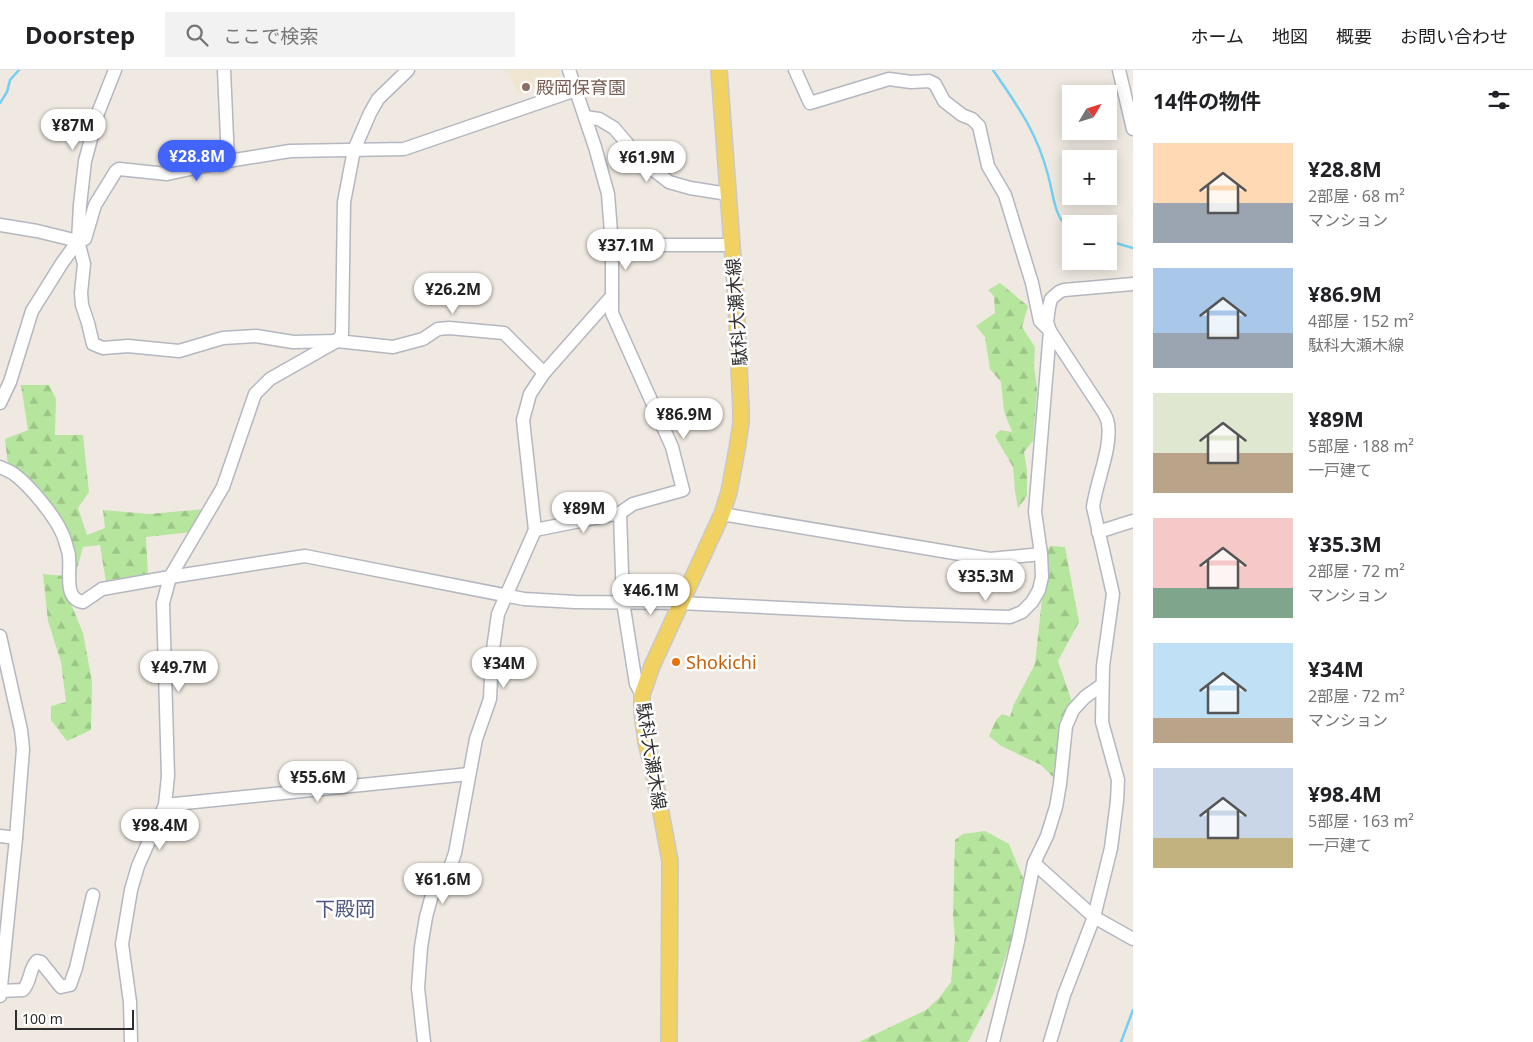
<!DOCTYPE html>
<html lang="ja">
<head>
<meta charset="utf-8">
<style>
  :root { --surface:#fff; --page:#f2f2f2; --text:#202124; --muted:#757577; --line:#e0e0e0; --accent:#4264fb }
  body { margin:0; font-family:"Noto Sans","Noto Sans JP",sans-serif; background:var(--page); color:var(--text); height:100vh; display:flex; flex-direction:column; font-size:19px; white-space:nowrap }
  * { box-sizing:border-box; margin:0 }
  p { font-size:16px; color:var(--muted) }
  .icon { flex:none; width:28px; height:28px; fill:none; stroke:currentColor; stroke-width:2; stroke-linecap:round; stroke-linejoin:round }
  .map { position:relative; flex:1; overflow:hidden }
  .details { display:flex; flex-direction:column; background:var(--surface); width:400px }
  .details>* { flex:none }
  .needle { width:32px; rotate:52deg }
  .tools { position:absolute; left:1062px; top:15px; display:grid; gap:10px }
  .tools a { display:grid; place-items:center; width:55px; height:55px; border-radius:0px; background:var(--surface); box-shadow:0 2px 12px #0003; font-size:25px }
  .scale { position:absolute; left:15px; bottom:12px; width:119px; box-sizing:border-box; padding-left:5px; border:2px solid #2e2e2e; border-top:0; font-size:14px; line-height:18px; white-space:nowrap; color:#2e2e2e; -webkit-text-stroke:4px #fff; paint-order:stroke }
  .price { position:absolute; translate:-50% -42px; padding:0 11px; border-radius:18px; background:#fff; color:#222; font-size:16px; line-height:32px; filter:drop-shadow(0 1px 2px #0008) }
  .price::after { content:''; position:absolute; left:50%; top:30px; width:15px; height:11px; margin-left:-8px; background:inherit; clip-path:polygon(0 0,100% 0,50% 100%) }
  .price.on { background:var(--accent); color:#fff }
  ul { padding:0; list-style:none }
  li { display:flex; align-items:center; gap:15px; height:125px; padding:0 20px }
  li span { display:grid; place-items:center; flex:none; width:140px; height:100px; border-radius:0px; color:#555 }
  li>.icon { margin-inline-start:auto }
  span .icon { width:60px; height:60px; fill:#fffc; stroke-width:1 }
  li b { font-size:21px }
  h2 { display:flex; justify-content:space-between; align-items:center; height:60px; padding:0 20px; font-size:21px }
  header { display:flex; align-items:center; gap:30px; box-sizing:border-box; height:70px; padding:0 25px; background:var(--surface); border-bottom:1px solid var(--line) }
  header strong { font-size:24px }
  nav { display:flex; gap:28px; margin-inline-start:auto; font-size:18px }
  .search { width:350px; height:45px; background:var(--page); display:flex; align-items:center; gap:12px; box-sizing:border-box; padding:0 18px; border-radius:0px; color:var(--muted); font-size:19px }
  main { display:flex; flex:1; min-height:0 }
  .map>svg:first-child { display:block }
  .education { fill:#f0e6d1 }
  .forest { fill:url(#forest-firs) }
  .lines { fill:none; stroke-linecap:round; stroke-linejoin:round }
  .stream { stroke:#75cff0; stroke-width:2.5 }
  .minor-casing { stroke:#b4b7c1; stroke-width:15 }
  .major-casing { stroke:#c9c9c9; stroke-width:18 }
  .minor { stroke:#fff; stroke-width:12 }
  .major { stroke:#f2d163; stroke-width:15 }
  .education-dot { fill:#8d6e63; stroke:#fff; stroke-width:2 }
  .food-dot { fill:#e8710a; stroke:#fff; stroke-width:2 }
  .labels { text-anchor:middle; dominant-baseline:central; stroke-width:5; stroke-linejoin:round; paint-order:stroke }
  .education-label { font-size:18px; fill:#785e54; stroke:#fff; text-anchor:start }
  .street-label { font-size:18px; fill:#2e2e2e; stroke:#fff }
  .food-label { font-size:18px; fill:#c56008; stroke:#fff; text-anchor:start }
  .quarter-label { font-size:20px; fill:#4d5680; stroke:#fff }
</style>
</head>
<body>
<header>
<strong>Doorstep</strong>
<div class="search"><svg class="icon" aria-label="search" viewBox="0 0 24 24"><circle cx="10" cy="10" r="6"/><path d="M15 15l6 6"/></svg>ここで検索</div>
<nav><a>ホーム</a><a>地図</a><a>概要</a><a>お問い合わせ</a></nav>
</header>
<main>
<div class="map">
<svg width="1133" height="972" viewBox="0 0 1133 972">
  <defs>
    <pattern id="forest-firs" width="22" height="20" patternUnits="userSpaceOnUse" patternTransform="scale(1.25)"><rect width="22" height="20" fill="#b6e59e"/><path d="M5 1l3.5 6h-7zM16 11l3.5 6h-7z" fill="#9dc588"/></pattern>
  </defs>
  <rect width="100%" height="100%" fill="#efe9e1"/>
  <path class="education" d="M506,0H559L561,8L518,23Z"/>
  <g class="forest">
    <path d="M1000,213L1028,236L1022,257L1035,277L1034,296L1037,319L1033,371L1024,382L1027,401V426L1018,438L1015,421L1013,397L995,366L1000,360L1012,362L1004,341L1001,312L990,299L985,267L976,256L995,243L994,226L988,220Z"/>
    <path d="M21,315H49L56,329L55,365H83L89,422L78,438L87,465L105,458L103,440L149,444L205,439L192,462L146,467L148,507L106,512L100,475L83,477L69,529L83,563L92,612L91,660L67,671L51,650V636L66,632L61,592L48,551L43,504L65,506L71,469L43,426L8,395L5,369L28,360Z"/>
    <path d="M1050,476L1065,477L1079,552L1058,591L1072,632L1060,714L1041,695L1001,676L989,666L996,650L1002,644L1010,647L1014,634L1035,594L1047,481Z"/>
    <path d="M985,761L1009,774L1025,813L1016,856L993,925L968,972H859L926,940L939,928L951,912L955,868L953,845L955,770L963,764Z"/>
  </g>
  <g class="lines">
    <g class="stream">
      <path d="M993,0C1017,35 1037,62 1048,105C1053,121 1054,151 1071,159"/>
      <path d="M0,33L7,22L10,10L19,0"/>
      <path d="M1109,171L1133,178"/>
      <path d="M497,617L500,570"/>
      <path d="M1121,972L1133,940"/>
    </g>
    <g class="minor-casing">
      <g id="minor">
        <path d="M115,0L98,43L85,91L80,135L78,171L84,194L81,223L82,235L88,253L93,274L103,278L128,276L179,281L223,268L256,266L293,272L337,271L393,277L423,269L438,259L449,258L504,263L544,303"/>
        <path d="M224,0L228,91"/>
        <path d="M795,0L810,33L889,9L911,12L929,11L935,14L944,31L962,45L972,49L979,56L988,96L1005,125L1032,213L1040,251L1050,261L1104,343C1106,347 1108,351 1108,354C1112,377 1096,413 1093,437L1113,524L1103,596L1102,652L1118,710L1117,731L1111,778L1094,847L1064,925L1050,972"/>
        <path d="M1119,0L1133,59"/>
        <path d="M585,47L599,49L614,58L642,91L669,112L690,118L728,124"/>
        <path d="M0,155L37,161L78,171"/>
        <path d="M612,175H732"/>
        <path d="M0,333L10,312L32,241L62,193L78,171L85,169L95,135L116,101L119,99L167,104L228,91L290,81L404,79L576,20"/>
        <path d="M0,397C4,399 10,401 14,404C30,416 54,445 62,463C65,469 66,475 68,481C73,496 61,529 83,532L102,519L170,507L305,486L524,529L575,532L680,533L906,544L1010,547L1022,542L1032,532L1039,520L1042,507L1041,484L1035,442L1050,261L1047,252L1049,237L1051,229L1059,222L1064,220L1133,214"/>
        <path d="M620,443L623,532L636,614L642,625"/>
        <path d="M722,444L990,489L1041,484"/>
        <path d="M535,460L620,443L633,434L683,420L672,377L612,243V175L608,124L595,77L569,0"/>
        <path d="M1098,462L1133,451"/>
        <path d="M0,566L21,660L23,679L16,768L0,926"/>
        <path d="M165,735L469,704"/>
        <path d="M0,766L16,768"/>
        <path d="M1034,793L1047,766L1056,737L1060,714L1066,656L1073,640L1085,627L1102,615"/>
        <path d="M0,921L23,920C31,912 29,898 37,891L41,892L61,917L70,915L76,898L93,825"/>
        <path d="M131,972L130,932L122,874L131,820L138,796L165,735L168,706L163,533L170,507L223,417L255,324L270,309L337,271L342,264L344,132L354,80L370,43L378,29L408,0"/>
        <path d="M424,972L418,918L421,877L426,847L432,825L448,804L455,783L476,669L490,629L492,586L498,544L535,460L523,350L530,324L544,303L612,226"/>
        <path d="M993,972L1018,871L1034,793L1094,847L1133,869"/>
      </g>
    </g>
    <g class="major-casing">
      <path id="major" d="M669,972L670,791L654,705L646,672L642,641V625L652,596L722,444L729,422L737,379L741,353V339L736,229L719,0"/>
    </g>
    <use href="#minor" class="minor"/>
    <use href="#major" class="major"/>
  </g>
  <circle class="education-dot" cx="526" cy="17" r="5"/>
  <circle class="food-dot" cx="676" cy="592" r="5"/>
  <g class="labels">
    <g class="education-label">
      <text x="536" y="17">殿岡保育園</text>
    </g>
    <g class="street-label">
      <text transform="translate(736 242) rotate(-94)">駄科大瀬木線</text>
      <text transform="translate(652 686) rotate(81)">駄科大瀬木線</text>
    </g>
    <g class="food-label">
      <text x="686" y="592">Shokichi</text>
    </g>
    <g class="quarter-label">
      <text x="345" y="838">下殿岡</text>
    </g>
  </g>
</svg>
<div class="tools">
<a><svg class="needle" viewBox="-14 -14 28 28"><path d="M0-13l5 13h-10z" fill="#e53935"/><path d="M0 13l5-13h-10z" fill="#757577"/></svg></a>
<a>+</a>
<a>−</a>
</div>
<div class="scale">100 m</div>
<b class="price" style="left:73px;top:81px">¥87M</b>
<b class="price on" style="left:197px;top:112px">¥28.8M</b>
<b class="price" style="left:647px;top:113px">¥61.9M</b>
<b class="price" style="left:626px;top:201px">¥37.1M</b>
<b class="price" style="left:453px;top:245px">¥26.2M</b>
<b class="price" style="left:684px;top:370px">¥86.9M</b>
<b class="price" style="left:584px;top:464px">¥89M</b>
<b class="price" style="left:986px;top:532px">¥35.3M</b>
<b class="price" style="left:651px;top:546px">¥46.1M</b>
<b class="price" style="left:504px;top:619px">¥34M</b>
<b class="price" style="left:179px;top:623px">¥49.7M</b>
<b class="price" style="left:318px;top:733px">¥55.6M</b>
<b class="price" style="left:160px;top:781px">¥98.4M</b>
<b class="price" style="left:443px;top:835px">¥61.6M</b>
</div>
<section class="details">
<h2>14件の物件<svg class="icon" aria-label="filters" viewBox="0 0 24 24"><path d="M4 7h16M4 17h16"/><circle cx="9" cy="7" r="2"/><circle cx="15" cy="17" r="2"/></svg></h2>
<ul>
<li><span style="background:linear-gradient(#ffd9b3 60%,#9aa5b1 0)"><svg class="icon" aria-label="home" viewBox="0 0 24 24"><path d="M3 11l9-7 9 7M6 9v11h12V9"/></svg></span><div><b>¥28.8M</b><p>2部屋 · 68 m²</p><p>マンション</p></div></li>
<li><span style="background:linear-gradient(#a9c7e8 65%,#9aa5b1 0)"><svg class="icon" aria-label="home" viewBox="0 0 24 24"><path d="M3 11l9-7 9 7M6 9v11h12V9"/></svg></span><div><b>¥86.9M</b><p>4部屋 · 152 m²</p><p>駄科大瀬木線</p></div></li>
<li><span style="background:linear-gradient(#dfe7d0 60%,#b9a48a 0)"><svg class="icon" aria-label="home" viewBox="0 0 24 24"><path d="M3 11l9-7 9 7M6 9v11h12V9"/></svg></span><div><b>¥89M</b><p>5部屋 · 188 m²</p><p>一戸建て</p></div></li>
<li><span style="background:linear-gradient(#f6c9c9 70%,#7fa58c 0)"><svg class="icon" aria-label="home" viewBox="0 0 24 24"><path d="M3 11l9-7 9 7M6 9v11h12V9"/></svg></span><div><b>¥35.3M</b><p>2部屋 · 72 m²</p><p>マンション</p></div></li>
<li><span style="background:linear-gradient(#bfe0f5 75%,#b9a48a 0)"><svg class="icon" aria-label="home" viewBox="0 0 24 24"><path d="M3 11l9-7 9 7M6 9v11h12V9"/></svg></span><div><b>¥34M</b><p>2部屋 · 72 m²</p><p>マンション</p></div></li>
<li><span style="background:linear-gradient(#c9d6e8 70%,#c2b280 0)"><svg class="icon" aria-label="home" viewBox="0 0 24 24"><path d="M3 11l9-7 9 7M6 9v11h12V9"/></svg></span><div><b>¥98.4M</b><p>5部屋 · 163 m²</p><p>一戸建て</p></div></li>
</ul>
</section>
</main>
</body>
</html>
